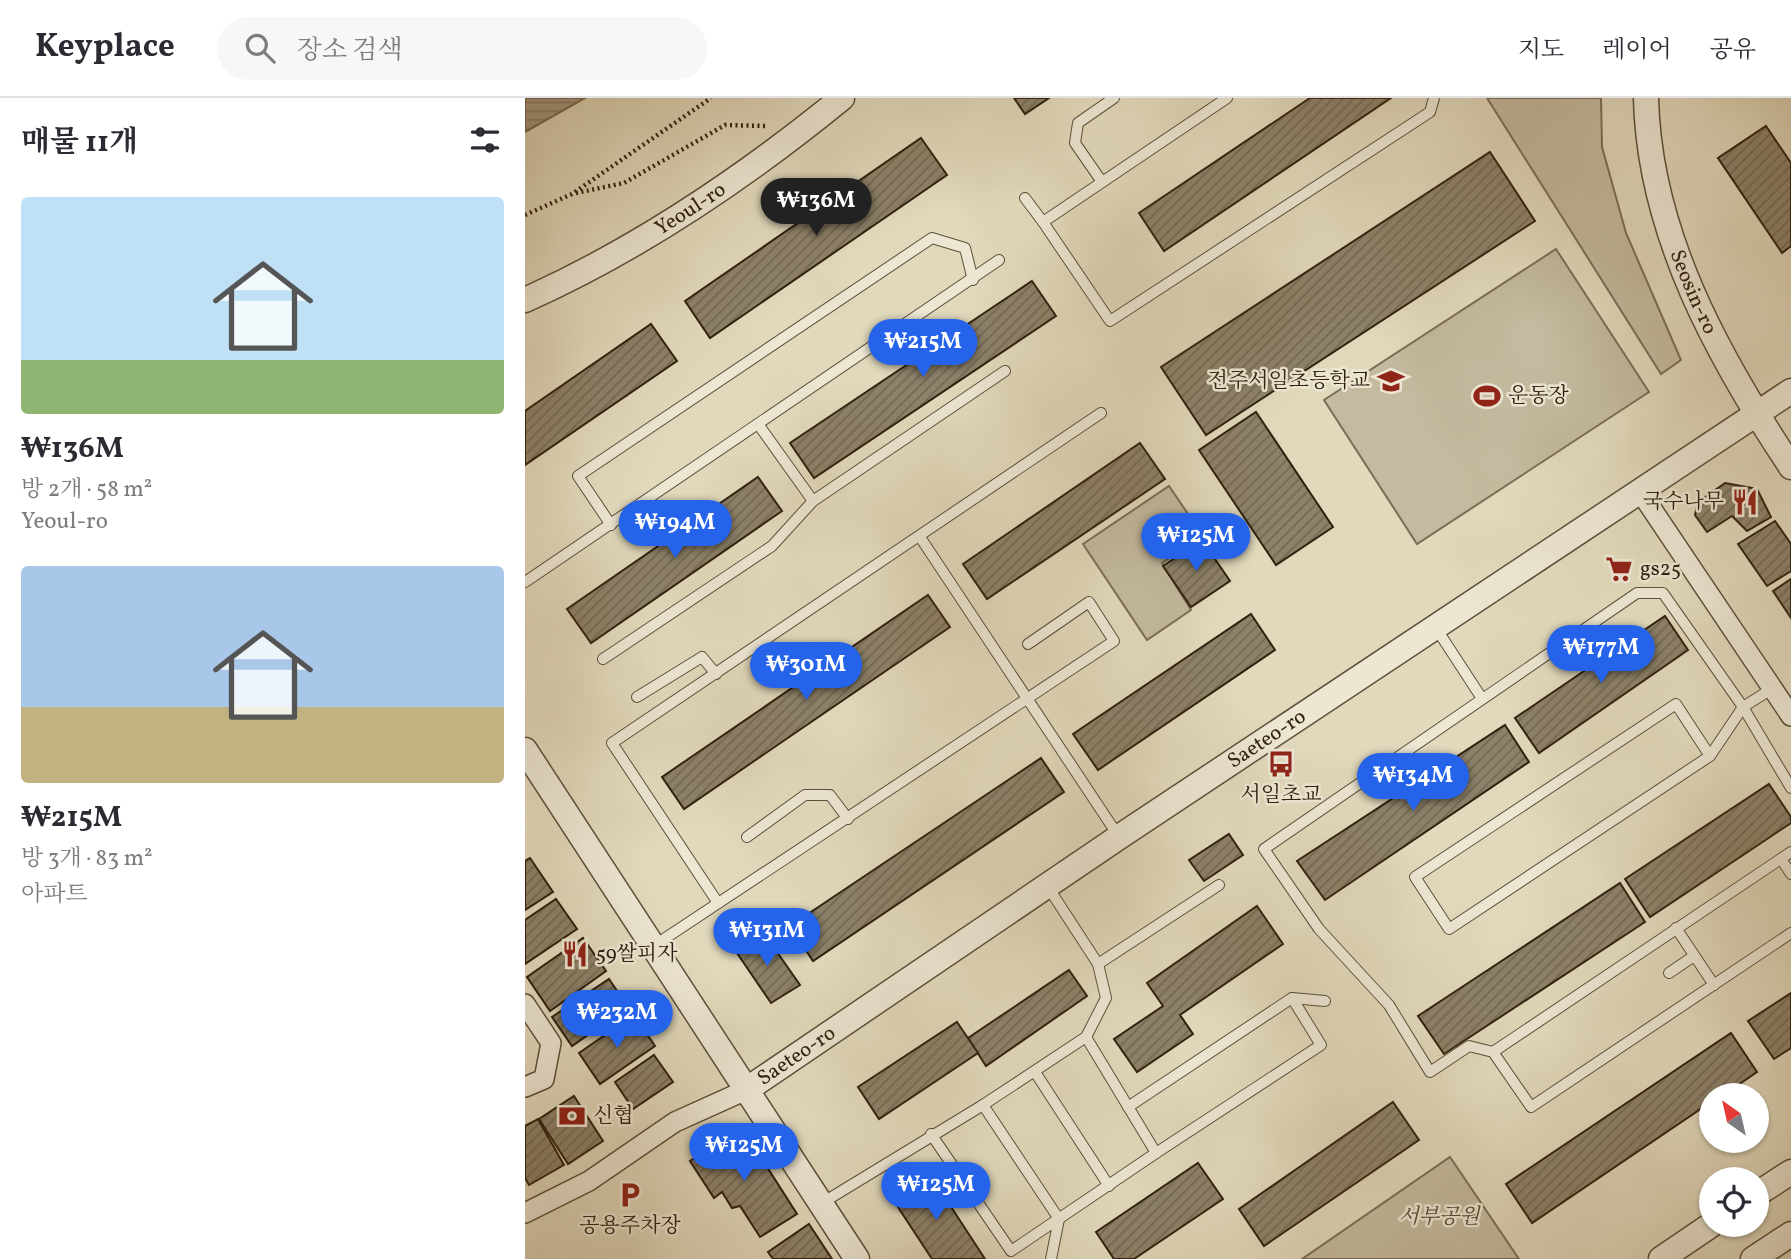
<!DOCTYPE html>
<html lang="ko">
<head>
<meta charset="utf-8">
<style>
  :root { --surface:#fff; --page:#f7f7f7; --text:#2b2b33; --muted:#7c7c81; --line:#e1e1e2; --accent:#2563eb }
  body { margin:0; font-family:Vollkorn,"Noto Serif KR",serif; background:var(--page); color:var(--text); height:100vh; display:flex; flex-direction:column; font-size:26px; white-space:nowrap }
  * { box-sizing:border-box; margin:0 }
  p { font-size:23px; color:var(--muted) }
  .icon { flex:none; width:38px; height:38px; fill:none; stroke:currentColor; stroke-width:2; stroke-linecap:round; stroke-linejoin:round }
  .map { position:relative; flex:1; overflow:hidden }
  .details { display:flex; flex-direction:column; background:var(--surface); width:525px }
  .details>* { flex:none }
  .needle { width:46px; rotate:326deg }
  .buttons { position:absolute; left:1174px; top:985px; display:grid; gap:14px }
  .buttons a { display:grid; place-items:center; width:70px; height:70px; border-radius:50%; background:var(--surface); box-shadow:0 2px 5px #0004; font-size:35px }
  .price { position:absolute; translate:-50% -60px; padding:0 16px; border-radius:24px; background:var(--accent); color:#fff; font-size:23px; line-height:46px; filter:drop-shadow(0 2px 4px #0008) }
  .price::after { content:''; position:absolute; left:50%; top:42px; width:21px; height:16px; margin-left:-10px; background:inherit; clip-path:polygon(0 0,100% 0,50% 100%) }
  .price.current { background:#222; color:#fff }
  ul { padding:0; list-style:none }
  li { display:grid; align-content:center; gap:14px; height:371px; padding:0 21px }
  li span { display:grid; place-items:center; height:217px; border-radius:7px; color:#555 }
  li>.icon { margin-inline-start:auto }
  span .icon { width:126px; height:126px; fill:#fffc; stroke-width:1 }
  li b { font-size:30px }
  h2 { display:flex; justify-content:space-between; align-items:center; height:84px; padding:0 21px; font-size:30px }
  header { display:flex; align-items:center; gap:42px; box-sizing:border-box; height:98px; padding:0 35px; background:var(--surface); border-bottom:2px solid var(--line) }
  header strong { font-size:33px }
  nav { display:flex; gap:38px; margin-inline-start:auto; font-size:24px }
  .search { width:490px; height:63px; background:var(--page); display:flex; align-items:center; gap:18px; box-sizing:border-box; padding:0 24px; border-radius:38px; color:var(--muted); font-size:26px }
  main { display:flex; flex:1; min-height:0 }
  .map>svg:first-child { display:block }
  .green { fill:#c3ba9f; stroke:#7a6e57; stroke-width:2 }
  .water { fill:url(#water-rules); stroke:#766a53; stroke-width:2 }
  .building { fill:url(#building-hatch); stroke:#30210f; stroke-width:2 }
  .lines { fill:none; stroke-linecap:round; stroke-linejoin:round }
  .service-casing { stroke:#5c4f3a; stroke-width:12 }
  .minor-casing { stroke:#5c4f3a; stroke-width:22 }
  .tertiary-casing { stroke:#5c4f3a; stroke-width:27 }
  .path { stroke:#30210f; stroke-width:4.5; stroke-dasharray:2 3.5; stroke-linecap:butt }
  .service { stroke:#ece6d3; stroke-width:10 }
  .minor { stroke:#ece6d3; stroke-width:19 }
  .tertiary { stroke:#ece6d3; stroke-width:24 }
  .labels { text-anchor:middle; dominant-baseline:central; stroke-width:5; stroke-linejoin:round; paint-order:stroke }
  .street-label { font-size:21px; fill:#30210f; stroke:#ece6d3 }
  .poi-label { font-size:21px; fill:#30210f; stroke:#ece6d3; text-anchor:start }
  .park-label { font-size:21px; font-style:italic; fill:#554733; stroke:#ece6d3 }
</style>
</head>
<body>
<header>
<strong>Keyplace</strong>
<div class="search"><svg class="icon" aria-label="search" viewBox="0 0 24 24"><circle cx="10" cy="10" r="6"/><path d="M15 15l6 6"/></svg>장소 검색</div>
<nav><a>지도</a><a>레이어</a><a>공유</a></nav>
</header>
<main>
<section class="details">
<h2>매물 11개<svg class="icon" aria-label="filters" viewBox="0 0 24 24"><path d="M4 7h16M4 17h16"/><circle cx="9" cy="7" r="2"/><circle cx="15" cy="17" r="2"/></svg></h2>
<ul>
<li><span style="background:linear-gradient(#bfe0f5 75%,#8fb573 0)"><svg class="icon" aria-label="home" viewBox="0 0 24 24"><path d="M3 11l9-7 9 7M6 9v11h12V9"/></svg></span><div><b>₩136M</b><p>방 2개 · 58 m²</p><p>Yeoul-ro</p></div></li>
<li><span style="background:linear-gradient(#a9c7e8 65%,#c2b280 0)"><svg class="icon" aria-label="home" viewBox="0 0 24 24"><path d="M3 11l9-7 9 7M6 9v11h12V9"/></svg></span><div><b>₩215M</b><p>방 3개 · 83 m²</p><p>아파트</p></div></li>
</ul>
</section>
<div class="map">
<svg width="1266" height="1161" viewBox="0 0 1266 1161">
  <defs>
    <pattern id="water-rules" width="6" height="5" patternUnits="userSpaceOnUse" patternTransform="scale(1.75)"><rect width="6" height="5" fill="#a59a81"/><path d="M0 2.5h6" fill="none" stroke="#877d68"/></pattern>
    <pattern id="building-hatch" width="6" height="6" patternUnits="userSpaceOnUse" patternTransform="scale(1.75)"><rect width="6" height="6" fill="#8c8169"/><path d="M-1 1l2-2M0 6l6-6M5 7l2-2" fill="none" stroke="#736955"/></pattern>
  </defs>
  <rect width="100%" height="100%" fill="#e1d9bc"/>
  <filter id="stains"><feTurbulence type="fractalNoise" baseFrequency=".00286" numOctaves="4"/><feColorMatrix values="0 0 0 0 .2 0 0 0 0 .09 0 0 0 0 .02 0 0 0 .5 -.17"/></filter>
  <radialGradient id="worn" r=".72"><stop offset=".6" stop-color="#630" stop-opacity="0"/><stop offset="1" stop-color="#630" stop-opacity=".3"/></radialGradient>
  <g class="green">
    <path d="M962,0H1076L1077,49L1101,135L1156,262L1136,276Z"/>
    <path d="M1031,151L1124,294L892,446L799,302Z"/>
    <path d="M644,388L678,438L637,465L666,512L622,542L558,446Z"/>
    <path d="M925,1059L994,1161H777Z"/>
  </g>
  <path class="water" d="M0,0H60L0,34Z"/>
  <g class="building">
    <path d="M489,0H524L500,16Z"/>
    <path d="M785,0H866L639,153L614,115Z"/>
    <path d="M1241,28L1266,65V148L1257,155L1193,60Z"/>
    <path d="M396,40L422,77L185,240L160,203Z"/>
    <path d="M965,54L1010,123L681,337L636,269Z"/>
    <path d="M507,183L531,218L289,380L265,345Z"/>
    <path d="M126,226L152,263L0,367V313Z"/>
    <path d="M731,314L808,429L751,467L674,352Z"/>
    <path d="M615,345L640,381L462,501L438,466Z"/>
    <path d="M233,379L257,413L66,545L42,511Z"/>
    <path d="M1200,385L1232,391L1246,419L1222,433L1207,418L1182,434L1170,417L1173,404Z"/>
    <path d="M1250,423L1266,446V473L1242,488L1213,446Z"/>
    <path d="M677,442L705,483L666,509L638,468Z"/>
    <path d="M1266,481V520L1248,493Z"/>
    <path d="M403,497L425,529L159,711L137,679Z"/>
    <path d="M726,516L750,552L573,672L548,636Z"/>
    <path d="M1140,518L1163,552L1014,655L990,620Z"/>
    <path d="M980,627L1004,664L800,802L772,763Z"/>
    <path d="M516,660L539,694L288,863L265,828Z"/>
    <path d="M1244,686L1266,719V725L1125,819L1100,781Z"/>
    <path d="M704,736L718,757L679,783L664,762Z"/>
    <path d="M5,760L28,794L0,812V763Z"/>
    <path d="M1095,785L1120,824L919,956L893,918Z"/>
    <path d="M31,801L52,831L0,866V822Z"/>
    <path d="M732,808L758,846L655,917L668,936L612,974L589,941L638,908L622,885Z"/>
    <path d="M238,834L275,887L246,905L210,852Z"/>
    <path d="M58,840L81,873L25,913L2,879Z"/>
    <path d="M544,872L562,898L461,968L443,940Z"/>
    <path d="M84,881L103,909L47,948L27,919Z"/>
    <path d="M1266,895V950L1249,961L1223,923Z"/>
    <path d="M109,917L130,948L75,986L54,955Z"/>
    <path d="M432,924L453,955L354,1021L333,989Z"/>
    <path d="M1206,935L1232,974L1197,998H1186V1004L1007,1125L981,1086Z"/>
    <path d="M129,957L148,984L108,1011L90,984Z"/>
    <path d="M49,998L78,1043L43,1066L14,1021Z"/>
    <path d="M868,1004L894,1042L739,1148L714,1111Z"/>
    <path d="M13,1021L39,1067L4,1087L0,1080V1028Z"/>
    <path d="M202,1038L226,1044L272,1116L235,1139L215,1108L207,1110L197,1094L189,1100L165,1063Z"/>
    <path d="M673,1065L698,1101L609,1161H589L571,1134Z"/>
    <path d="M404,1075L460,1161H407L367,1100Z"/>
    <path d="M284,1126L307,1161H248L243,1154Z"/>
  </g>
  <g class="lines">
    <g class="service-casing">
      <g id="service">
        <path d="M577,84L550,45L553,25L589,0"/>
        <path d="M500,100L518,124L702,0"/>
        <path d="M518,124L585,223L905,14L909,0"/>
        <path d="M233,326L288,403L480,273"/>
        <path d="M86,427L53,378L407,140L440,150L448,182"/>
        <path d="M395,439L594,739"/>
        <path d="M0,484L474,162"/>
        <path d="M911,530L956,599"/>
        <path d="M78,561L247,448L288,403"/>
        <path d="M112,599L177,559L191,576"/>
        <path d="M1185,658L1151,606L890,779L924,831L1185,658L1218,609L1248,590"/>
        <path d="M1266,690L1218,609L1138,495H1112L739,751L794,831L864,907L905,974L944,948L968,954L1006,1009L1266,835"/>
        <path d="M222,739L280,697H305L323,721"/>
        <path d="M1256,761L1266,776"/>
        <path d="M523,789L573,866"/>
        <path d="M193,805L87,645L576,315"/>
        <path d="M1151,830L1189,887"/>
        <path d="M130,847L589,543L564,504L503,546"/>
        <path d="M1144,875L1169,858"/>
        <path d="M767,900L800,903"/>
        <path d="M968,954L1266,754"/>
        <path d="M510,974L584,1088"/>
        <path d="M458,1007L534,1121L526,1161"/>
        <path d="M603,1009L767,900L796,947L631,1055"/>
        <path d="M406,1036L486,1153L631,1055L561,939"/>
        <path d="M297,1105L458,1007L561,939L581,900L573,866L694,787"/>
      </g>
    </g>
    <g class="minor-casing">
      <g id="minor">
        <path d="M1114,392L1266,618"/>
        <path d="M0,906L26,945L19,981L0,989"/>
        <path d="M0,1115L64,1083L150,1024L221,992"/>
      </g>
    </g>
    <g class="tertiary-casing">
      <g id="tertiary">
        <path id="s1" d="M1121,0C1124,135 1193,259 1266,369"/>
        <path id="s2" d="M0,202C116,150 219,80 317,0"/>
        <path d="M0,652L332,1161"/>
        <path id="s3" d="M221,992L594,739L1266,293"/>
        <path d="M1232,1096L1266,1074"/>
        <path d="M1136,1161L1186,1127"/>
        <path d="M1228,1161L1266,1136"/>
      </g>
    </g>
    <g class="path">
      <path d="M51,95L99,85L200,27L240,28"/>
      <path d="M0,117L47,96L186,0"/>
    </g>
    <use href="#service" class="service"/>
    <use href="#minor" class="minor"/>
    <use href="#tertiary" class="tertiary"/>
  </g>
  <defs>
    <g id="school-bare" transform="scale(2.1)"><path d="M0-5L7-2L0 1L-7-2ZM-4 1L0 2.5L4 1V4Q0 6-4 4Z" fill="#8f2418" stroke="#ece6d3" stroke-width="2.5" paint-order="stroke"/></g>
    <g id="stadium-bare" transform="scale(2.1)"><path d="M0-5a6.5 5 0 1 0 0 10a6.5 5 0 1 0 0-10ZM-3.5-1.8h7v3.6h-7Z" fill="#8f2418" stroke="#ece6d3" stroke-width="2.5" paint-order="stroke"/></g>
    <g id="restaurant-bare" transform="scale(2.1)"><path d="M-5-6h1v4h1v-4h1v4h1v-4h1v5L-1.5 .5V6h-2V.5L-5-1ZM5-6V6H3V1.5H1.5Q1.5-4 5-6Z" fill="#8f2418" stroke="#ece6d3" stroke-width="2.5" paint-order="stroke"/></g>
    <g id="supermarket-bare" transform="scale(2.1)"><path d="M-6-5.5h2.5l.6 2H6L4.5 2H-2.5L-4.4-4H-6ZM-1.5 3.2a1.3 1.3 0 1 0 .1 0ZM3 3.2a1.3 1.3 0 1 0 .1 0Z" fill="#8f2418" stroke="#ece6d3" stroke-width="2.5" paint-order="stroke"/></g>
    <g id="bus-bare" transform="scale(2.1)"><path d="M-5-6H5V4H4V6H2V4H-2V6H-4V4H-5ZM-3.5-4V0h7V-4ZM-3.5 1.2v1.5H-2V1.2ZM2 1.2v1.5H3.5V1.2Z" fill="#8f2418" stroke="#ece6d3" stroke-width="2.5" paint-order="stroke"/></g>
    <g id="bank-bare" transform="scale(2.1)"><path d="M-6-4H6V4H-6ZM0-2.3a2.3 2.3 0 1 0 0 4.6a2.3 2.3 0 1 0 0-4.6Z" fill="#8f2418" stroke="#ece6d3" stroke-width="2.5" paint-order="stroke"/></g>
    <g id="parking-bare" transform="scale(2.1)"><path d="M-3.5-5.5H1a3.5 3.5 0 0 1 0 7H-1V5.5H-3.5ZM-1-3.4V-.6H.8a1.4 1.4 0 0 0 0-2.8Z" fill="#8f2418" stroke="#ece6d3" stroke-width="2.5" paint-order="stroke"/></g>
  </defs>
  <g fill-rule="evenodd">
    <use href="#school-bare" x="866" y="283"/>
    <use href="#stadium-bare" x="962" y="298"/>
    <use href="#restaurant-bare" x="1220" y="404"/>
    <use href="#supermarket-bare" x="1094" y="471"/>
    <use href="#bus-bare" x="756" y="666"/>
    <use href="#restaurant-bare" x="50" y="856"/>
    <use href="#bank-bare" x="47" y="1018"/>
    <use href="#parking-bare" x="105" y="1097"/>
  </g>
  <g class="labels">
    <g class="street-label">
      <text stroke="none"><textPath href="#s2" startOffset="189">Yeoul-ro</textPath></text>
      <text stroke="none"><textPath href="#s1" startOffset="201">Seosin-ro</textPath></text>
      <text stroke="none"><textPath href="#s3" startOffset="628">Saeteo-ro</textPath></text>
      <text stroke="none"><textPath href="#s3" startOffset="61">Saeteo-ro</textPath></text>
    </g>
    <g class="poi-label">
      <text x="845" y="283" text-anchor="end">전주서일초등학교</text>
      <text x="983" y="298">운동장</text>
      <text x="1199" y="404" text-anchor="end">국수나무</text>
      <text x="1115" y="471">gs25</text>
      <text x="756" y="697" text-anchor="middle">서일초교</text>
      <text x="71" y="856">59쌀피자</text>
      <text x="68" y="1018">신협</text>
      <text x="105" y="1128" text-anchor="middle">공용주차장</text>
    </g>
    <g class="park-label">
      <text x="914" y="1119">서부공원</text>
    </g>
  </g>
  <rect width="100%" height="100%" filter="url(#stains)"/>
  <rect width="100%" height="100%" fill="url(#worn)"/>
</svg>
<div class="buttons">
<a><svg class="needle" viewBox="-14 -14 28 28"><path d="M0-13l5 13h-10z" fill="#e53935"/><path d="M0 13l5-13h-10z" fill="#7c7c81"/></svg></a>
<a><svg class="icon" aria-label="locate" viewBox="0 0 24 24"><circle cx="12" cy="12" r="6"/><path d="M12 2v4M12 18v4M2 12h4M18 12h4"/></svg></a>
</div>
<b class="price current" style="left:291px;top:140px">₩136M</b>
<b class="price" style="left:398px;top:281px">₩215M</b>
<b class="price" style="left:150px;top:462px">₩194M</b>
<b class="price" style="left:671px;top:475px">₩125M</b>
<b class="price" style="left:1076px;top:587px">₩177M</b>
<b class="price" style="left:281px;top:604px">₩301M</b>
<b class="price" style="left:888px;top:715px">₩134M</b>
<b class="price" style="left:242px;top:870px">₩131M</b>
<b class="price" style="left:92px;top:952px">₩232M</b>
<b class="price" style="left:219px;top:1085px">₩125M</b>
<b class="price" style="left:411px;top:1124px">₩125M</b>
</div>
</main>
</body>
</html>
